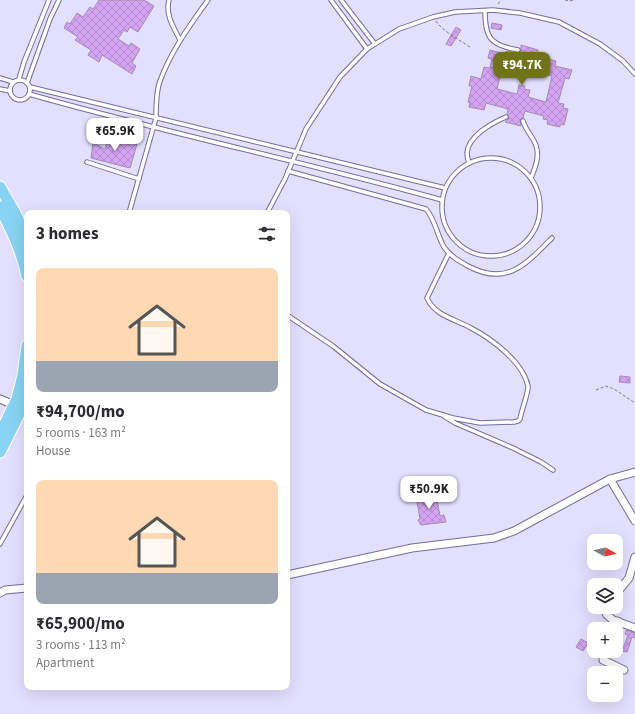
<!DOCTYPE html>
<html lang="en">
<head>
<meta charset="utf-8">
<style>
  :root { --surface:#fff; --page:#f7f7f7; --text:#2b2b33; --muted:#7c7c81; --accent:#707319 }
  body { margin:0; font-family:"Source Sans 3",sans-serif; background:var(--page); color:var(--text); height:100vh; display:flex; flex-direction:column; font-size:15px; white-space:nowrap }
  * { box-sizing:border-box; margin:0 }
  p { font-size:13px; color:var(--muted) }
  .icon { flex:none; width:22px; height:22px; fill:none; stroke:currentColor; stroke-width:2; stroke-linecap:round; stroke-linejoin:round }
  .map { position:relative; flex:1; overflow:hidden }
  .drawer { position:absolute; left:24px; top:210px; width:266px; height:480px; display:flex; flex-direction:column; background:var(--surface); border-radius:8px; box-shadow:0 4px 16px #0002 }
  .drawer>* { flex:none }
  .needle { width:26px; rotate:98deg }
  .tools { position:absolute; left:587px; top:534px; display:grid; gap:8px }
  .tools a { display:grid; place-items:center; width:36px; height:36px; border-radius:8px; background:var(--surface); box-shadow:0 4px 16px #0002; font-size:20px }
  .price { position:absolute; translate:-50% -34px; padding:0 9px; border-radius:8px; background:#fff; color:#222; font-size:13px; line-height:26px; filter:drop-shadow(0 1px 2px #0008) }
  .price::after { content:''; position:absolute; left:50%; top:24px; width:12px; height:9px; margin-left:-6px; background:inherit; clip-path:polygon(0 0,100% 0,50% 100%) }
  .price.current { background:var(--accent); color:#fff }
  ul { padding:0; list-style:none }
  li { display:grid; align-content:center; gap:8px; height:212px; padding:0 12px }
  li span { display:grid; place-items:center; height:124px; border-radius:8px; color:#555 }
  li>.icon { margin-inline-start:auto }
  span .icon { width:72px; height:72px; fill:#fffc; stroke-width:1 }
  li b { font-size:17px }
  h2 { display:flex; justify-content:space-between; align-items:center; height:48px; padding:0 12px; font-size:17px }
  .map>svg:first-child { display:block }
  .building { fill:url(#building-cross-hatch); stroke:#a58bb7; fill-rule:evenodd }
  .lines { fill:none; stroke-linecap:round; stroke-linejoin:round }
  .lane-casing { stroke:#756d9b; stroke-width:5.5 }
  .street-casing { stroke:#756d9b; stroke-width:9 }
  .primary-casing { stroke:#fff; stroke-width:13 }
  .path { stroke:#7e7a93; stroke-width:1; stroke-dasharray:3 2; stroke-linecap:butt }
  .lane { stroke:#fff; stroke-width:3.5 }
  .street { stroke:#fff; stroke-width:7 }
  .primary { stroke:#88d3f3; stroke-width:11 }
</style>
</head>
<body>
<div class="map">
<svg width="635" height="714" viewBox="0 0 635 714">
  <defs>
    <pattern id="building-cross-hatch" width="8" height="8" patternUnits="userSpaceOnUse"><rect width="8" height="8" fill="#d3a4f2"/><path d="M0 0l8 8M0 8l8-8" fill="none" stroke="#b48ccf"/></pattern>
  </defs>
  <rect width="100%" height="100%" fill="#e3dffe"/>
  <g class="building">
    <path d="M99,0H144L154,6L138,32L130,27L127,32L124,30L118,39L129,46L131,43L140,49L132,63L136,66L132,74L102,55L99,62L88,55L91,50L75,40L78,37L64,28L67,22L70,24L77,13L83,17L90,7L93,9Z"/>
    <path d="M492,23L502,25L501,30L491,28Z"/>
    <path d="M456,27L461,30L451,46L446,44Z"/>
    <path d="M521,45L538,50L537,56L556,61L555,66L572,70L569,79L565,78L558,103L564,104L563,108L568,109L564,125L560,124V127L547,124L548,120L543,119L544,116L525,111L523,118L520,120L521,126L505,122L509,118L507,114L508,109L486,103L484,110L469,107L470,103L468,102L472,86H469L471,76L481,79L484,67L490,68L492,59L488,58L490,50L505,54L506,51L519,53L521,51ZM503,64L552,76L546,102L528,97L530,90L524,89L525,86L519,85L517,94L497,89Z"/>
    <path d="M109,136L137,144L130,168L91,158L93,143L105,149Z"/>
    <path d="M620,376L630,377V383L619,382Z"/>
    <path d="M436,494L440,516L444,515L446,522L421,525L418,520L420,519L416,496Z"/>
    <path d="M626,630L635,633V638L632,637L627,652L622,651L628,635L625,634Z"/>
    <path d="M581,639L588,643L583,651L576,647Z"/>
  </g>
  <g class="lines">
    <g class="lane-casing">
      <g id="lane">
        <path d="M169,0C165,15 174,28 180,40"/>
        <path d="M331,0L367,49"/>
        <path d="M341,0L375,44"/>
        <path d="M485,11C485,38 490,45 518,50"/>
        <path d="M0,78L13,82"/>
        <path d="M19,79L24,62L49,0"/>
        <circle cx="20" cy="90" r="10"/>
        <path d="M27,83L50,19L59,0"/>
        <path d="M30,87L445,188"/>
        <path d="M0,89L10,91"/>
        <path d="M29,94C166,133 305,162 442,200"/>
        <path d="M523,121C525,128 530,134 534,141C541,153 536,166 531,178"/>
        <circle cx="491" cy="207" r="49"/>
        <path d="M87,162L139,179"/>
        <path d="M469,163C468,160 467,156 467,153C468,136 492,123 506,117"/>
        <path d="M288,171L426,209C435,219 437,235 444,247C450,256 459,261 468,266C507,287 526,264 552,238"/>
        <path d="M129,213L156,118C156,106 156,92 160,81C171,51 190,25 208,0"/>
        <path d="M267,213L285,179L306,129L340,77L367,49L399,29L433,17L455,12L493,10L520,13L559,22L600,44L623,61L635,74"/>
        <path d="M287,315L333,346L380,384L426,410L453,418L480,423L514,422L518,421L520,419C521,412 529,391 528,386C523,362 492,339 471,328C455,319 435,316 427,298L449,253"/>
        <path d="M445,417L455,423L513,448L541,462L553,470"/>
        <path d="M0,544L27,495"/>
      </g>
    </g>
    <g class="street-casing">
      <g id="street">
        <path d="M0,399L14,405"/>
        <path d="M610,479L635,521"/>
        <path d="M287,575L412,548L494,538L514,531L610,479L635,472"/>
        <path d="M0,593L5,590L27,588"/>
        <path d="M616,594L629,578L635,557"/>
        <path d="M608,607L606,613L607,615L613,620L635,628"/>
        <path d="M614,629L618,621"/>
        <path d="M604,651L603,660L624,670"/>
      </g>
    </g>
    <g class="primary-casing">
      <g id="primary">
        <path d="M0,187L16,215L27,241"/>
        <path d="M0,207C11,229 22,251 27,276"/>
        <path d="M0,434L17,399L23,375L27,346"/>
        <path d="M0,452L22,408L27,394"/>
      </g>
    </g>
    <g class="path">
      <path d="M565,0L569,1L575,0"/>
      <path d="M498,4L501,0"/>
      <path d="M436,21C441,30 461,41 470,47"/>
      <path d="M596,390L606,386L614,389L635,403"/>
    </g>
    <use href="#lane" class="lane"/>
    <use href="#street" class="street"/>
    <use href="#primary" class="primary"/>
  </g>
</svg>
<div class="tools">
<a><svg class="needle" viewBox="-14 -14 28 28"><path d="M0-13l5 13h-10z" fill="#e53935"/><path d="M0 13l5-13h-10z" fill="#7c7c81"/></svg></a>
<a><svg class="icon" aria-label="layers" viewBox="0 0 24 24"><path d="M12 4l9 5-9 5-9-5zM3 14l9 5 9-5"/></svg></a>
<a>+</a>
<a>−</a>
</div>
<b class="price current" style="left:522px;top:86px">₹94.7K</b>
<b class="price" style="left:115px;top:152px">₹65.9K</b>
<b class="price" style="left:429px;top:510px">₹50.9K</b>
<section class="drawer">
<h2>3 homes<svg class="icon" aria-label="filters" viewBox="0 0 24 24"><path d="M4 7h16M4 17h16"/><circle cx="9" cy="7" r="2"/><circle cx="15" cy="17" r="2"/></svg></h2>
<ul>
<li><span style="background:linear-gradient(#ffd9b3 75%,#9aa5b1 0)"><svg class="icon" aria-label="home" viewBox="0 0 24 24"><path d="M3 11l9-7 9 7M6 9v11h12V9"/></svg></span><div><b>₹94,700/mo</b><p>5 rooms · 163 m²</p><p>House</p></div></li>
<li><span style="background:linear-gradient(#ffd9b3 75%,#9aa5b1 0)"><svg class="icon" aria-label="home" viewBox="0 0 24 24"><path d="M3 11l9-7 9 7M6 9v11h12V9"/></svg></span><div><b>₹65,900/mo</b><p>3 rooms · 113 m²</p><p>Apartment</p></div></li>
</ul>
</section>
</div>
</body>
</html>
